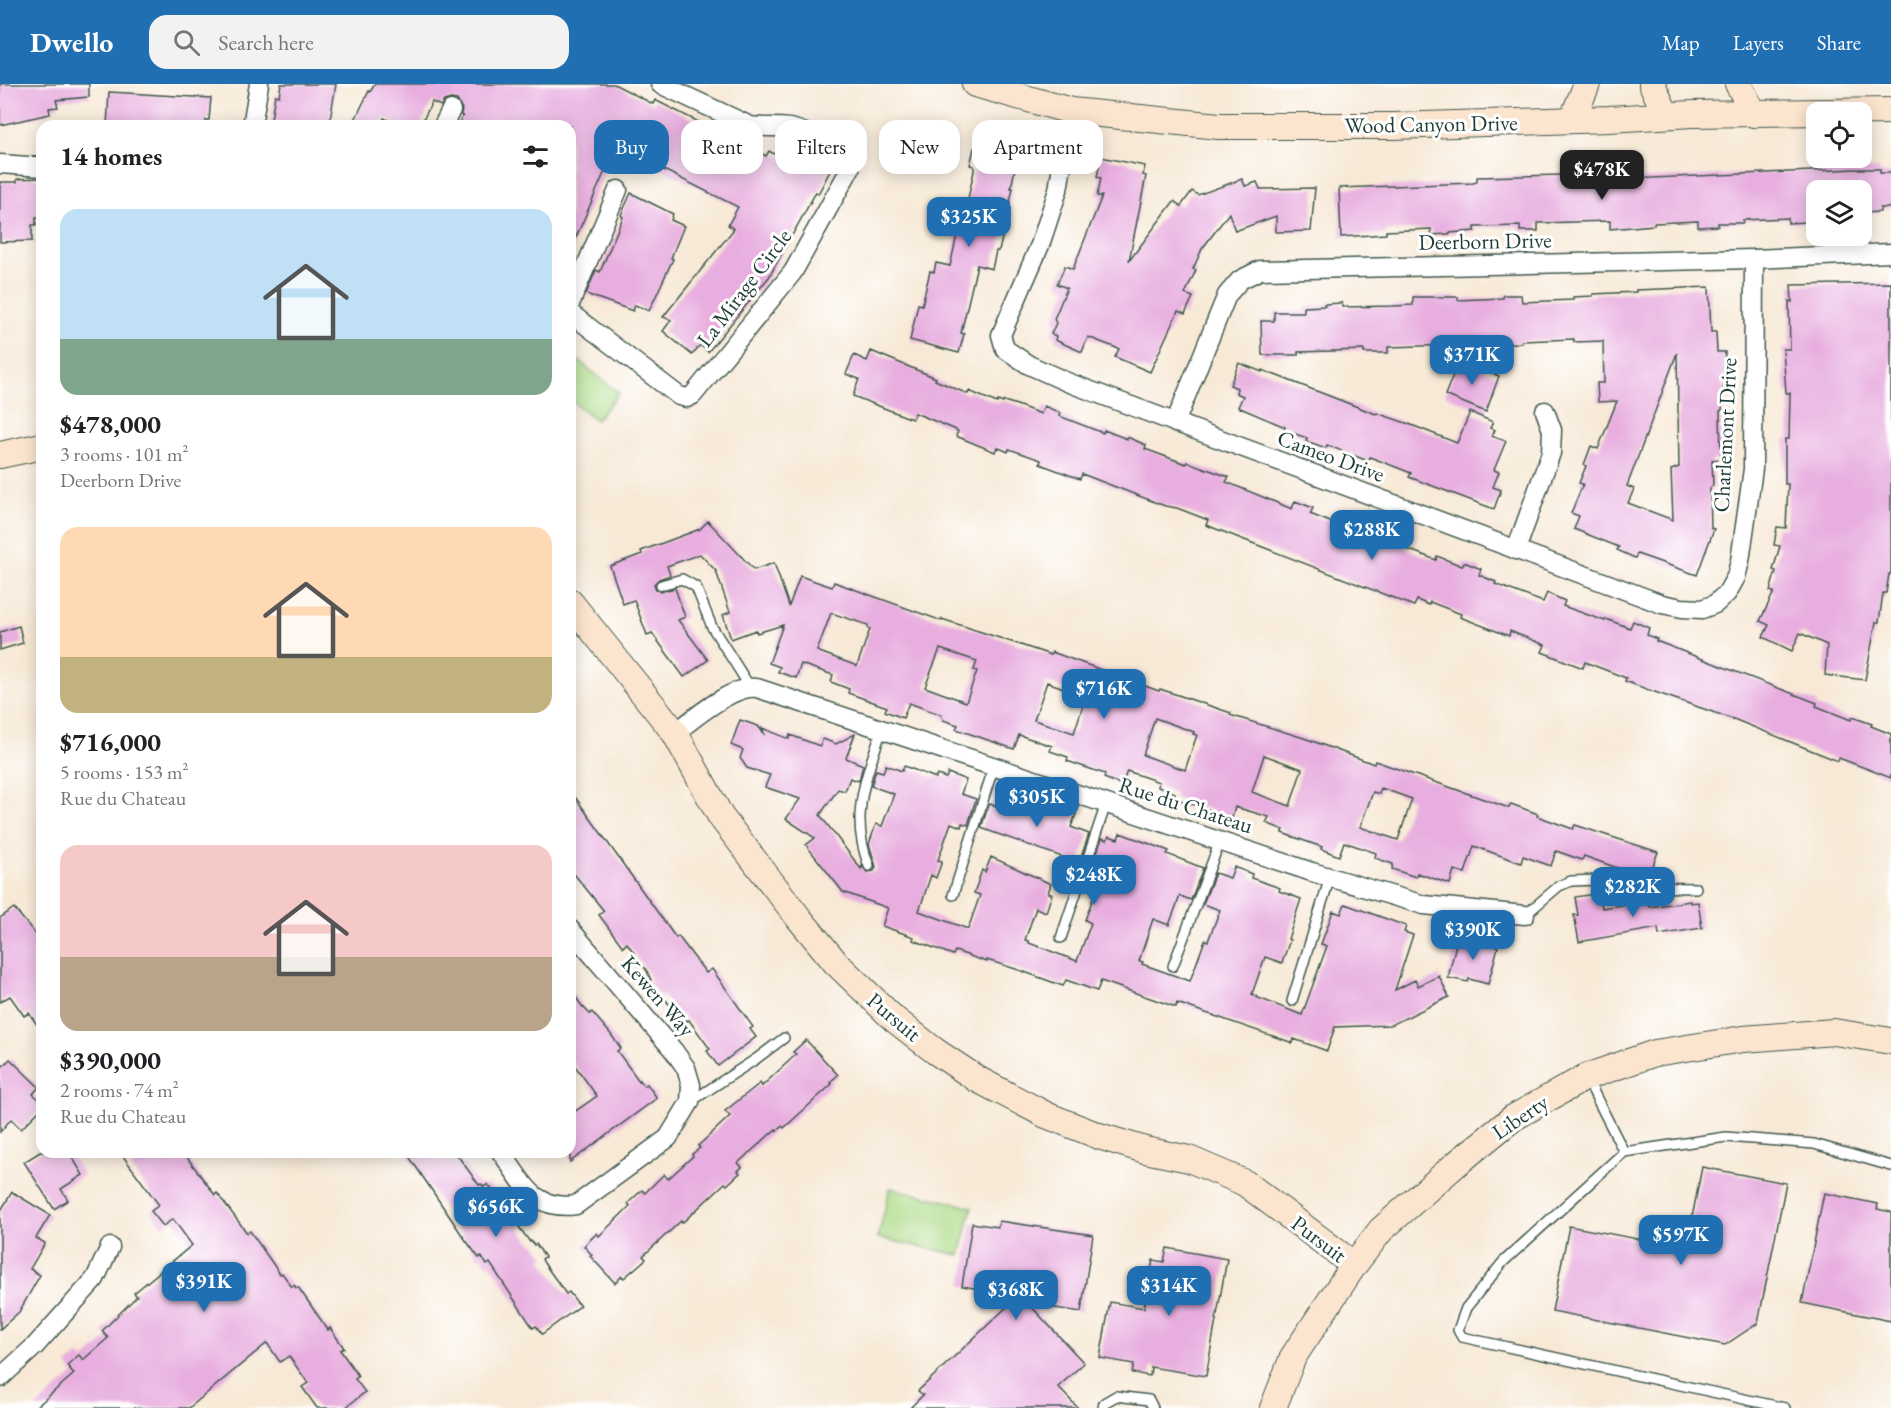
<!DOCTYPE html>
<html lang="en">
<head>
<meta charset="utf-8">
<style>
  :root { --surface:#fff; --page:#f2f2f2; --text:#202124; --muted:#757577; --accent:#1f6fb2 }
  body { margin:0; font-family:"EB Garamond",serif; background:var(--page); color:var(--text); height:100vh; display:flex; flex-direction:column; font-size:22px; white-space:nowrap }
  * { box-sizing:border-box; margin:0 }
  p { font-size:20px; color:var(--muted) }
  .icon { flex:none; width:33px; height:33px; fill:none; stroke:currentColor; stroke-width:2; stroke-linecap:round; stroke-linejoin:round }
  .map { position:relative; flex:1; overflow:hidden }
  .details { position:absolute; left:36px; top:36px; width:540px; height:1038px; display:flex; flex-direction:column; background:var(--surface); border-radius:18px; box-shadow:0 3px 15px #0003 }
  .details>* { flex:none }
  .top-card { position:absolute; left:594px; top:36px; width:570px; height:54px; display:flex; gap:12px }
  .fabs { position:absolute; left:1806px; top:18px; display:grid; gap:12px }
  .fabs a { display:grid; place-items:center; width:66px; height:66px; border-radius:12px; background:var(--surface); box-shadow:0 3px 15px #0003; font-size:30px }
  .price { position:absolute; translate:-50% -51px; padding:0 14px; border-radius:12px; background:var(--accent); color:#fff; font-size:20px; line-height:39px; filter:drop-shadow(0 2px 3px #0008) }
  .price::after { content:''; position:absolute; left:50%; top:36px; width:18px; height:14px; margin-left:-9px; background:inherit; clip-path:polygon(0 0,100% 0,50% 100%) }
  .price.selected { background:#222; color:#fff }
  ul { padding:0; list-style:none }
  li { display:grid; align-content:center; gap:12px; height:318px; padding:0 24px }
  li span { display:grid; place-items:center; height:186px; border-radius:18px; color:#555 }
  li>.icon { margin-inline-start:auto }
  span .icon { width:108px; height:108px; fill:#fffc; stroke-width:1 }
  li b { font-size:26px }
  h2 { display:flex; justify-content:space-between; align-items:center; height:72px; padding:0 24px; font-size:26px }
  .tag { padding:0 21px; border-radius:18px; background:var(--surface); box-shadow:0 3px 15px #0003; font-size:21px; line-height:54px }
  .tag.selected { background:var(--accent); color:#fff }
  header { display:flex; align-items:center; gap:36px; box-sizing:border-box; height:84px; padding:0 30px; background:var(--accent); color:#fff }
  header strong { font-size:28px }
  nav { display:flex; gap:33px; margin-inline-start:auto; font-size:21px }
  .search { width:420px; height:54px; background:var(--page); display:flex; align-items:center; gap:15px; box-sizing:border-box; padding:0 21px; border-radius:18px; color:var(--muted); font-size:22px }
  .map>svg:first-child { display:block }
  .green { fill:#addb88; stroke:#668c5e; stroke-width:1.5 }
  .building { fill:#e8aedf; fill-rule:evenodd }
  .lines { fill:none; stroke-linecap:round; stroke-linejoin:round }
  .lane-casing { stroke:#3f574c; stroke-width:12 }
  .street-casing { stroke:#3f574c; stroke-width:21 }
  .secondary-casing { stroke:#3f574c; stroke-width:28 }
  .lane { stroke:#fff; stroke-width:9 }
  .street { stroke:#fff; stroke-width:18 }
  .secondary { stroke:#fce5cf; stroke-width:26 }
  .labels { text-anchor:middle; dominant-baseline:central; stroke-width:6; stroke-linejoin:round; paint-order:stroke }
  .street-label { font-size:22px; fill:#1f3d34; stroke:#fff }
</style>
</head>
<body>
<header>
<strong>Dwello</strong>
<div class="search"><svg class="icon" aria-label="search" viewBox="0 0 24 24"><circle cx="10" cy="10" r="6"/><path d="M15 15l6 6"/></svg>Search here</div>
<nav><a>Map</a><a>Layers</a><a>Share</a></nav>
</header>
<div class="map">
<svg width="1891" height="1324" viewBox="0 0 1891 1324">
  <rect width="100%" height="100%" fill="#fff"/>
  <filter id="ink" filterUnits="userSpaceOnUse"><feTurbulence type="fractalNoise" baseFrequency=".0167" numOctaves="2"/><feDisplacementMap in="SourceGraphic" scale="12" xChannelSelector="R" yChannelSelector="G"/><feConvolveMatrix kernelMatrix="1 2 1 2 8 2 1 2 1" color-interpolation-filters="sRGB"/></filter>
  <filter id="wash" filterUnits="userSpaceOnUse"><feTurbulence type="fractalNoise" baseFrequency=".008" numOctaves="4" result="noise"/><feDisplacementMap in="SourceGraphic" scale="24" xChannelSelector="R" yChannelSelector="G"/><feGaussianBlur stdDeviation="1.35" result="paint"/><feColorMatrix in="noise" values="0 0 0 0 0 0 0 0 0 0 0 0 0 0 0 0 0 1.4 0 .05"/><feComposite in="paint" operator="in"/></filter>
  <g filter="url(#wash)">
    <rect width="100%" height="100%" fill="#f7e9d6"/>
    <g class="green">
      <path d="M570,270L619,309L596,336L570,316Z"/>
      <path d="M890,1104L972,1123L960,1171L878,1154Z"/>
    </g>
    <g id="blocks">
      <g class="building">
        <path d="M0,0H89V13L56,16L58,23L49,24L50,30L0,41Z"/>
        <path d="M281,0H336L329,42H270L275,11L279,12Z"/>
        <path d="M375,0H614L653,20L655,16L766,72L769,67L783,75L790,62L831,85L818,110L816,108L769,193L708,268L700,261L692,271L663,247L671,236L663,233L734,145L728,141L738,123L616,62L570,167V42H458L463,32L461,31L462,25L457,16L451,15L444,17L441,22L432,18L420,42H400L384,34L381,42H352L369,7L370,8Z"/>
        <path d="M109,8L211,14L209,36H206L205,42H107Z"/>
        <path d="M985,52L1015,59L1012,73L1017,75L1011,104H1013L1000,163L998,167H996L992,185L977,181L961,249L964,250L959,269L910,256L918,220L922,221L930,187L934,188L936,179L950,182L960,138H963L974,87V82L970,81L974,64L982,65Z"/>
        <path d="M1101,73L1145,82L1143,91L1146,92L1129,177L1174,117L1181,122L1192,107L1198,111L1242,95L1245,102L1257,98L1260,105L1315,104L1311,147L1276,148V132L1235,147L1229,129L1202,165L1193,185L1196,186L1185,210L1193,213L1185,230L1178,227L1150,288L1115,273L1119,265L1088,253L1082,268L1055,256L1056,252L1051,250L1056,239L1054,235L1067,204L1057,200L1065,182L1073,185L1102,112H1097L1101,94L1097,93Z"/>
        <path d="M1857,85H1880V89H1891V124H1880V128L1862,129V106H1816V136L1807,138L1788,139V134L1743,136V139H1718V142L1698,143V137L1654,139V141L1610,145V137L1538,139V147H1520V142L1475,143V147L1449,149V150L1431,151V145L1386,147V150L1341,153L1339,104L1473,99L1477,98V93L1607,90V96Z"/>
        <path d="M42,94V119H40V134H36V141H32V157L0,158V98H17V95Z"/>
        <path d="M631,109L673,130L671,136L684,142L671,174L673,175L649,227L635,221L633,227L586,210L596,186L600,188L623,133L621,131Z"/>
        <path d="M1891,199V490H1889L1886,509H1883L1879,538H1876L1865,596L1825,591L1827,561L1800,549L1792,567L1763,553L1769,541L1760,537L1774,508L1770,507L1776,487L1773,486L1780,462L1774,461L1777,443L1786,444L1788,400H1785V355H1789L1790,309H1786L1783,265H1790L1789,217L1792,218L1791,201Z"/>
        <path d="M1709,203L1711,248H1716L1717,268H1725L1723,312L1722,326L1720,327L1721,375L1712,376L1713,401L1710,404L1711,444L1714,445L1697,491L1637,470L1635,474L1617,466L1619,463L1574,445L1579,432L1571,429L1583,400L1579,399L1586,382L1584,381L1591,362L1598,365L1617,317L1598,318L1597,299H1604L1603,257L1574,258V255L1522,257V259L1388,263V269H1364V266L1298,268V271H1262L1261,237H1274V228H1304V223L1325,222L1324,220L1342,219V223L1393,222L1413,221V213H1458V216L1503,214V211H1521L1522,218L1573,216V213L1593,212V210L1636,208V206ZM1677,269L1679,383L1671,386L1673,436L1628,419L1634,405L1627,402Z"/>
        <path d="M871,267L936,294L935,296L968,310L969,307L997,319L998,317L1003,319L1004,317L1017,321L1041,330L1044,322L1061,329L1059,332L1103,349L1104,346L1127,355V353L1146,361L1145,365L1186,380L1187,378L1229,393L1226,398L1292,425L1295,417L1313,424L1310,430L1376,456L1380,447L1397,453L1394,460L1436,476L1437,472L1462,482L1464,478L1481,485L1479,491L1496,498L1495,500L1543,518L1547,509L1565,517L1563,522L1605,537L1606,535L1630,544L1633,537L1649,544L1647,551L1657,555L1656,557L1817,619L1816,622L1851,636L1852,633L1872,640L1871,642L1891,650V694L1839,674L1838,677L1736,636L1646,605L1625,597L1626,594L1585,578L1583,584L1542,568L1545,561L1510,547L1509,552L1460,533L1461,530L1430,518L1429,521L1417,516L1414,522L1206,441L1208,436L1177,424L1165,422L1082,390L1080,395L1040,380L1041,376L1009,365L1008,368L997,363L995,368L956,352L958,347L954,345L915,329L912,335L853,312L859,295L846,290L854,271L867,277Z"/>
        <path d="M1459,276L1499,292L1486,328L1445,311Z"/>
        <path d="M1239,279L1262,288V286L1376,330L1377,329L1409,340L1457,359L1470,328L1493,338L1490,344L1495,346L1492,352L1506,357L1494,386L1499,388L1493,403L1501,406L1494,425L1409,393L1411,389L1370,373L1368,377L1327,361L1326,364L1306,357L1307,354L1284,346L1285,343L1238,323L1243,312L1236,309L1237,304L1230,301Z"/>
        <path d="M708,437L754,486L774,479L789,522L800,492L832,503L834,498L942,537V535L1051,571L1052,568L1159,607L1160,605L1231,629L1230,631L1307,655L1374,680L1375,677L1509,724L1511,720L1538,730L1537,732L1573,745L1575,741L1658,768L1648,795L1584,772L1582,776L1556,767L1551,782L1523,772L1521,779L1474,762L1465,789L1454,786L1450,800L1417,789L1416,793L1392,785L1393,780L1375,774L1376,769L1344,758L1339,772L1321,765L1322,763L1282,749L1284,746L1266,739L1269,733L1235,723L1231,737L1212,731L1213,727L1174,714L1175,709L1158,703L1159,698L1127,687L1122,701L1104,694L1105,690L1067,677L1068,673L1050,667L1052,662L1019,651L1014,665L956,645L958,641L943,636L942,631L909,619L903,634L885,627L887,623L848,609L849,605L831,598L833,591L801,580L796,594L778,588L780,583L769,579L783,541L757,549L756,546L731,555L723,531L730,528L716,487L700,470L667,482L670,491L659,495L654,500L656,505L660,508L675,504L685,533L678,536L708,576L684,593L652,549L647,551L634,516L623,520L610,482L642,470L641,467L700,445ZM831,529L868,541V544L870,545L857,582L817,567ZM940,565L977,577L974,586L977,587L966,618L925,603ZM1047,598L1086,612L1074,649L1034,636ZM1155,634L1194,648L1193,650L1197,651L1185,686L1143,671ZM1264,671L1302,685L1290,722L1252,708ZM1381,704L1412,715L1398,756L1360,743L1373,708L1379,710Z"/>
        <path d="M19,542L23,559L0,566V548Z"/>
        <path d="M740,636L758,642L765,651L762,644L789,655L790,651L820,662L823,655L836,660L855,650L846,674L863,681L859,697L850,694L845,707L838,705L820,731L861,785L862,782L867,788L874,787L876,783L869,760L876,740L882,742L894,710L871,702L876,686L883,688L886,681L902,687L904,682L936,694L937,691L946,694L948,689L966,696L961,710L976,715L968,741L962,739L961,743L951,739L938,776L942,777L936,794L931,791L919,827L968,845L980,811L974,809L982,786L985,788L991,773L1051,800L1048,809L1052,810L1046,828L1036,824L1025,856L1029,857V859L1077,877L1091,839L1085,836L1103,787L1092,783L1102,754L1107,756L1109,752L1118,755L1120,749L1169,767L1167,770L1203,784L1191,816L1180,812L1169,841L1153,835L1139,877L1143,878L1142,880L1190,897L1205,856L1208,857L1220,826L1203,820L1215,789L1230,794L1234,783L1252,790L1251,794L1280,804L1279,807L1301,815L1288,855L1290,856L1282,879L1265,873L1252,910L1256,912V913L1302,931L1327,862L1321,860L1333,827L1341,830L1345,820L1406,842L1404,848L1413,851L1395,906L1415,896L1418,902L1439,892L1449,913L1391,941L1335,943L1327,967L1294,955L1293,959L1177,919L1176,923L1101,897L1097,907L1066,896L1063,902L1019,886L987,876V878L955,867L953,871L913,856L914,853L882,842L888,824L843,808L806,761L815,754L786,735L800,715L765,703L770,691L747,684L740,674L743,666L731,661Z"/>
        <path d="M570,706L676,854L678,852L706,889L712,885L753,943L750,945L756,953L718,982L707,967L710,965L689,936L687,937L682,930L678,932L662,911L660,913L648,898L651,896L647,887L627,859L623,863L599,831L604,827L570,785Z"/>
        <path d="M1012,713L1055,728L1057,723L1076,730L1071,743L1089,750L1079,779L981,744L989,720L997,722L1000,715L1010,718Z"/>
        <path d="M1600,809L1602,824L1649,817L1650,823L1690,817V819L1698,818L1702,844L1659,851L1658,844L1579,858L1574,831H1578L1575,813Z"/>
        <path d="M14,824L42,858V948L29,929L24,932L10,912L0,918V834Z"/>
        <path d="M1468,852L1488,856L1487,860L1498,863L1488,900L1469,895L1468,898L1448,894L1456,860L1466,862Z"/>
        <path d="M570,905L582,922L590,930L592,928L609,948L621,964L617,967L639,997L640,996L644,1002L647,1000L657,1014L570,1078V1031L597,1012L570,975Z"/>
        <path d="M806,956L838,991L830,998L832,1000L784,1044L782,1042L777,1047L776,1045L738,1079L742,1083L738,1087L740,1089L727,1101L725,1099L682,1139L681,1137L643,1172L646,1175L624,1194L622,1192L615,1199L590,1172L592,1171L584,1162L597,1149L599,1152L630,1122L628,1119L642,1106L645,1109L664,1090L668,1095L693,1072L692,1070L700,1064L698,1062L730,1032L725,1027L760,999L762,1002L789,977L796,970L793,968Z"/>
        <path d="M10,975L39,1003L33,1010L42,1018V1024L21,1045L11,1035L0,1048V985Z"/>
        <path d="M40,1068H69L83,1091L61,1105L68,1116L54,1125L24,1078Z"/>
        <path d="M120,1068H183L215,1111L217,1109L247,1149L250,1147L280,1190L282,1189L292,1203L294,1201L296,1204L298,1203L328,1246L330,1244L344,1264L340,1266L357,1290L358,1293L355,1295L365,1308L345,1324H317L302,1303L308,1299L289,1272L280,1278L267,1259L189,1324H35L74,1290L67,1281L79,1271L83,1276L108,1254L102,1247L137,1212L134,1209L192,1161L173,1135L163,1142L151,1127L159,1121Z"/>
        <path d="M406,1068H455L479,1101L481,1100L484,1103L488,1100L530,1158L531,1157L534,1161L536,1160L545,1173L542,1175L544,1179L566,1210L569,1208L580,1222L542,1250L536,1242L533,1244L490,1179L487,1181L481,1172L479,1174L462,1151Z"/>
        <path d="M1702,1083L1786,1099L1758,1239L1725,1261L1552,1227L1569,1142L1675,1162L1688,1154Z"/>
        <path d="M12,1108L50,1131L36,1154L45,1159L30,1185L40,1191L19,1228L0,1245V1128Z"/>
        <path d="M1824,1109L1878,1120L1877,1125L1891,1128V1237L1802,1219Z"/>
        <path d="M999,1137L1093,1151L1081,1228L1029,1220L1084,1279L1058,1303L1078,1324H910L923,1311L918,1307L1012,1218L978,1213L980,1205L962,1202L972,1139L998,1143Z"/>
        <path d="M1167,1164L1227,1175L1206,1292L1151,1283L1150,1292L1132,1289L1134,1280L1100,1274L1110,1218L1144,1224L1153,1176L1164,1178Z"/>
      </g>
    </g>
  </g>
  <g filter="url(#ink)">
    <use href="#blocks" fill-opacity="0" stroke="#3f574c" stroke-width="1.5"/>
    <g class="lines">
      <g class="lane-casing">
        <g id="lane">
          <path d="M661,501L682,495L696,503L712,543L750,603"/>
          <path d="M869,782C849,732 866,694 882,645"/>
          <path d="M953,811L994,682"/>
          <path d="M1525,831L1559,802L1571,797L1597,796L1635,803L1696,804"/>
          <path d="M1061,854L1106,720"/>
          <path d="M1173,882L1220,757"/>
          <path d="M1292,917L1330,793"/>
          <path d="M1587,995L1624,1068"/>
          <path d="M690,1018L756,975L784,954"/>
          <path d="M1103,1324L1104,1319L1116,1312L1149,1316L1153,1324"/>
          <path d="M1785,1324L1462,1253L1458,1246L1466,1224L1503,1178L1624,1068L1726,1053L1814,1060L1891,1082"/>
        </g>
      </g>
      <g class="street-casing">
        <g id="street">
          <path d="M1071,27L1058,106L1040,161L1001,251L1005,265L1029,281L1067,298L1662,520L1682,524L1702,525L1715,520L1727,509L1736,493L1740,477L1753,385L1754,175"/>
          <path d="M252,42L259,0"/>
          <path d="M443,42L451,26"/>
          <path d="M0,80L42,83"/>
          <path d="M570,220L618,106"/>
          <path d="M570,229L679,312L687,314L693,311L793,188L850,85V78L845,72C828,62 808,47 789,44C776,42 763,44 750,42L660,0"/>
          <path d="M1175,339L1227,211L1240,196L1260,186L1754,175L1891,169"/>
          <path d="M1516,466L1551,369L1552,346L1545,327"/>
          <path d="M675,649C693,635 734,600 757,604L1312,788L1424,821L1525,831"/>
          <path d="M501,1068C523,1098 533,1127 576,1121L668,1054L690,1018L691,1001L686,984L674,967L570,845"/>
          <path d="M0,1294L35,1262L95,1195L110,1163"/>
        </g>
      </g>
      <g class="secondary-casing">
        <g id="secondary">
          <path d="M975,0L1071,27L1219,42H1393L1609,35L1692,30L1891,27"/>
          <path d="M1652,0L1666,31"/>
          <path d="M1738,0L1754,30"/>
          <path d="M1572,36L1587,0"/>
          <path d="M0,371L42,362"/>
          <path d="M570,518L675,649L721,733L798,833L836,879L894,935L935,967L977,995L1046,1031L1099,1052L1145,1066L1189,1075L1245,1099L1354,1181"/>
          <path d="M1273,1324L1293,1273L1354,1181L1381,1146L1455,1081L1513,1034L1586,993L1655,969L1743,955L1834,948L1891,957"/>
        </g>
      </g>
      <use href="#lane" class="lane"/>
      <use href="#street" class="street"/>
      <use href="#secondary" class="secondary"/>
    </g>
  </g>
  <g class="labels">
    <g class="street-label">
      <text transform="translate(1431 40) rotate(-1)">Wood Canyon Drive</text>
      <text transform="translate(1485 157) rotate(-1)">Deerborn Drive</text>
      <text transform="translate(744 204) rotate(-53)">La Mirage Circle</text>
      <text transform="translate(1725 351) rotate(-87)">Charlemont Drive</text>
      <text transform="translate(1331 372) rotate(20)">Cameo Drive</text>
      <text transform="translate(1186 721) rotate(18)">Rue du Chateau</text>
      <text transform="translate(658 912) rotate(49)">Kewen Way</text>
      <text transform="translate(894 933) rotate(40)">Pursuit</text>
      <text transform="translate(1520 1033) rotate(-34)">Liberty</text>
      <text transform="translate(1319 1155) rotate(37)">Pursuit</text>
    </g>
  </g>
</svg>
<div class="fabs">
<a><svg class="icon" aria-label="locate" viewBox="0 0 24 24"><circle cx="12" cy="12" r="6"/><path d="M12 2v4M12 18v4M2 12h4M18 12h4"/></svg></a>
<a><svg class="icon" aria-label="layers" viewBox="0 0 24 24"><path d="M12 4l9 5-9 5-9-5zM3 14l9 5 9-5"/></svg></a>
</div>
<b class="price selected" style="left:1602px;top:117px">$478K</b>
<b class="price" style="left:969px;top:164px">$325K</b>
<b class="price" style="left:1472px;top:302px">$371K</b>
<b class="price" style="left:1372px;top:477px">$288K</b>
<b class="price" style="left:1104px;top:636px">$716K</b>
<b class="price" style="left:1037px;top:744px">$305K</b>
<b class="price" style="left:1094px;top:822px">$248K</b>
<b class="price" style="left:1633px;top:834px">$282K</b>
<b class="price" style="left:1473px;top:877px">$390K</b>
<b class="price" style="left:496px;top:1154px">$656K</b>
<b class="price" style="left:1681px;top:1182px">$597K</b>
<b class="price" style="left:204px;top:1229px">$391K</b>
<b class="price" style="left:1169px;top:1233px">$314K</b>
<b class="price" style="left:1016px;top:1237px">$368K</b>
<div class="top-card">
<a class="tag selected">Buy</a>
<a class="tag">Rent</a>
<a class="tag">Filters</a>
<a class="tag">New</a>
<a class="tag">Apartment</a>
</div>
<section class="details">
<h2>14 homes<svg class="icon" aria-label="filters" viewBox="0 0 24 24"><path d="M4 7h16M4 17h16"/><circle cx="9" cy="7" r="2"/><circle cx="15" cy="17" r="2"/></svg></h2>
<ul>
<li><span style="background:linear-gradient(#bfe0f5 70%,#7fa58c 0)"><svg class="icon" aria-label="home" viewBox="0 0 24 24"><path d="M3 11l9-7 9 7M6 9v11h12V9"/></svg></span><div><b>$478,000</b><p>3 rooms · 101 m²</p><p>Deerborn Drive</p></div></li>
<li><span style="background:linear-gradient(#ffd9b3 70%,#c2b280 0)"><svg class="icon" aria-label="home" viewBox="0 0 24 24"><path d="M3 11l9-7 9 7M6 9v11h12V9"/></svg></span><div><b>$716,000</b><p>5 rooms · 153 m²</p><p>Rue du Chateau</p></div></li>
<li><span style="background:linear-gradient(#f6c9c9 60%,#b9a48a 0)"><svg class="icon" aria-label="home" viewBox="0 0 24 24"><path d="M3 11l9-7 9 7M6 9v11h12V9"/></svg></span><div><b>$390,000</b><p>2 rooms · 74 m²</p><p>Rue du Chateau</p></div></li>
</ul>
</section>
</div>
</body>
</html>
